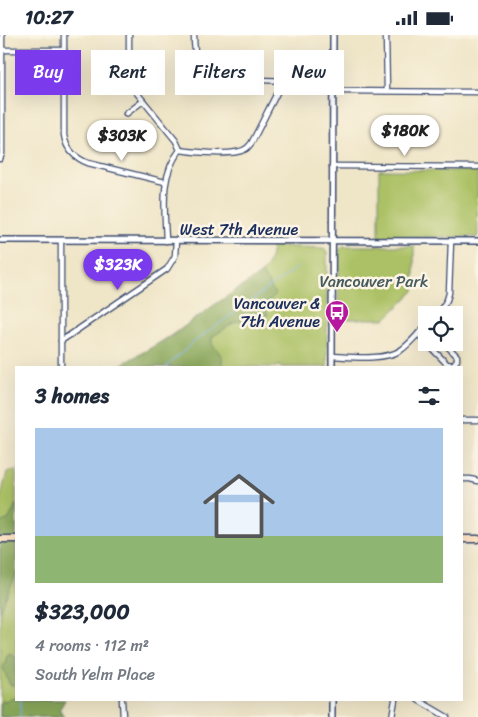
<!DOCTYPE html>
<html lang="en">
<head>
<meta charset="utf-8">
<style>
  :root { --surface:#fff; --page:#f2f2f3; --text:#1f2937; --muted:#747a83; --line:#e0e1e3; --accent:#7c3aed }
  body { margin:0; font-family:Sriracha,sans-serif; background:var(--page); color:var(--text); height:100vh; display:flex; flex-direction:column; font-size:19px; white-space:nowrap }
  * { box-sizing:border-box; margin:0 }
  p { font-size:16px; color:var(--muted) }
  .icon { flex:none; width:28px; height:28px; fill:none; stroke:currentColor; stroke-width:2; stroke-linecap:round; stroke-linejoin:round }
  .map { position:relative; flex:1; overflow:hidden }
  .side { position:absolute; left:15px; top:331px; width:448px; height:335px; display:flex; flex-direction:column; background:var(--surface); border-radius:0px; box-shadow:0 5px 20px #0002 }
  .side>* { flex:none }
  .banner { position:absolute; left:15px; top:15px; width:449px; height:45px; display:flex; gap:10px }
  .fabs { position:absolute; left:418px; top:271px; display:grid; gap:10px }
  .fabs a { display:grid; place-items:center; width:45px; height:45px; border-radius:0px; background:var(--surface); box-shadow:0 5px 20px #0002; font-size:25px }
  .price { position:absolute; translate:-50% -42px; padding:0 11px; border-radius:18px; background:#fff; color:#222; font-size:16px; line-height:32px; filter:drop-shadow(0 1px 2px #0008) }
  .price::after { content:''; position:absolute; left:50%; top:30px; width:15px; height:11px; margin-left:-8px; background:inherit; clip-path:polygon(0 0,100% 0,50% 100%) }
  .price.active { background:var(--accent); color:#fff }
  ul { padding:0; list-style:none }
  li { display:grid; align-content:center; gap:10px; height:265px; padding:0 20px }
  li+li { border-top:1px solid var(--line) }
  li span { display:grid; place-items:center; height:155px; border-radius:0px; color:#555 }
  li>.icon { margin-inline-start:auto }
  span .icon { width:90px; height:90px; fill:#fffc; stroke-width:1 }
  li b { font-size:21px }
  h2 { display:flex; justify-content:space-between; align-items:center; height:60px; padding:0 20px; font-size:21px }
  .pill { padding:0 18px; border-radius:0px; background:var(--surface); box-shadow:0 5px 20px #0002; font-size:18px; line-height:45px }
  .pill.active { background:var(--accent); color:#fff }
  .status { display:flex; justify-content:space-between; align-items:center; height:35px; padding:0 25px; background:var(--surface); direction:ltr }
  .status svg { height:14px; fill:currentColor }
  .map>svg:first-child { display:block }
  .green { fill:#acc165; stroke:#647862 }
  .forest { fill:#89a75a; stroke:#526b5c }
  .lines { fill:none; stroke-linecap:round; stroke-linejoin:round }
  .stream { stroke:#78b3e9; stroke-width:1 }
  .minor-casing { stroke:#3b4a6e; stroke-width:7 }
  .tertiary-casing { stroke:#3b4a6e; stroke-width:8 }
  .secondary-casing { stroke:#3b4a6e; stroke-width:9 }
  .minor { stroke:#fff; stroke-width:4.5 }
  .tertiary { stroke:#fff; stroke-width:5 }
  .secondary { stroke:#ffe4c6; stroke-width:6 }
  .labels { text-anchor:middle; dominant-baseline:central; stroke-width:5; stroke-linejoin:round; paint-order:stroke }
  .street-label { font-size:16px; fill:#1b2f5e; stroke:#fcf5e5 }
  .park-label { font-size:16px; fill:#465b60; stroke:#fcf5e5 }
  .poi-label { font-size:16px; fill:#1b2f5e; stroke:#fcf5e5; text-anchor:end }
</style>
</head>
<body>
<div class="status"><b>10:27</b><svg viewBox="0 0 49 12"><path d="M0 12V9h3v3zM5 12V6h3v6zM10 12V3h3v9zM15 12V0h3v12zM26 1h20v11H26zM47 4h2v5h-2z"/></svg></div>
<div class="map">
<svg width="478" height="682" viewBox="0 0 478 682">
  <rect width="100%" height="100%" fill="#fcf5e5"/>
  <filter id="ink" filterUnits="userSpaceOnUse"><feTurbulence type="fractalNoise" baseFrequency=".02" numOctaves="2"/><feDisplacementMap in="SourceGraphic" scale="10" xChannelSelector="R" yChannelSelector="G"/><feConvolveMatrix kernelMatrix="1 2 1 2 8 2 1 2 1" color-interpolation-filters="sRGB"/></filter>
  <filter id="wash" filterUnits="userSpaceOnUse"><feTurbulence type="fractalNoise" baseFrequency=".0096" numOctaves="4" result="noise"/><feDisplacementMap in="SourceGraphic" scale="20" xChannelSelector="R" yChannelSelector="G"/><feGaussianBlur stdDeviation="1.12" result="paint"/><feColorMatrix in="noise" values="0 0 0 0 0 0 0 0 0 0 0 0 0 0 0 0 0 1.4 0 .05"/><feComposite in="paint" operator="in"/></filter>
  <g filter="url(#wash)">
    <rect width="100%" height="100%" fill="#efe5c7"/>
    <g class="green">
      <path d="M379,135L477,136L478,202H379Z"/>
      <path d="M414,210V256L385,284H338L339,215L343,211H413Z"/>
      <path d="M272,211L322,213L325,214L327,218V332H281L280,330L277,332H117C167,307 210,272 257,242C267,234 271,224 272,211Z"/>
      <path d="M16,435V665H65L59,675L65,682H0V465L7,437Z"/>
    </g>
    <g class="forest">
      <path d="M262,238L275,259L274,262L266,268L265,274L268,280L235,287L212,302V309L222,321V332H117L170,302L217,268Z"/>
      <path d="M16,469V540L0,576V488L9,484Z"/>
      <path d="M8,618L16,621V650H10L3,633Z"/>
      <path d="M16,662V665H65L59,675L65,682H0L1,667Z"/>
    </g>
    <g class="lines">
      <g class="stream">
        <path d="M166,332L194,307L298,232"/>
        <path d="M20,682L21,665"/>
      </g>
    </g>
  </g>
  <g filter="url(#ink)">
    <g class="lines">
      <g class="minor-casing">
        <g id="minor">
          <path d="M64,0V100C66,115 75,123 88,128L165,147"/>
          <path d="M129,0V41L132,52L176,106L180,115C159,141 165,175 166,206"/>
          <path d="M194,0C194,20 196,37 218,44L333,47"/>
          <path d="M386,0L387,56"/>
          <path d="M2,15H64"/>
          <path d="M333,56L478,57"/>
          <path d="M126,79L143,66"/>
          <path d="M180,115C194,117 236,122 247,113C249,111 251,109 252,107L283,46"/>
          <path d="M0,124L2,119V0"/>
          <path d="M332,131L478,132"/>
          <path d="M61,206V332"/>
          <path d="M437,280L447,265L449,258L451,206"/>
          <path d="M418,299L447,329L453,330L457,325V321L444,308"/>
          <path d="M61,306L167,234L175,221L176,206"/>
          <path d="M332,321C351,322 385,326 401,315C410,309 418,298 426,291"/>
          <path d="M461,385H478"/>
          <path d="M461,444H470L478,446"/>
          <path d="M122,665L123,682"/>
          <path d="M418,665L447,682"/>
          <path d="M392,682L395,665"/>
        </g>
      </g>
      <g class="tertiary-casing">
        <g id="tertiary">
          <path d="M0,205L478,206"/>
          <path d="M332,332L333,0"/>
          <path d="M332,682V665"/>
        </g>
      </g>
      <g class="secondary-casing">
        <g id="secondary">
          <path d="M0,504H16"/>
          <path d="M461,504H478"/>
        </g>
      </g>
      <use href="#minor" class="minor"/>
      <use href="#tertiary" class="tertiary"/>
      <use href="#secondary" class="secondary"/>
    </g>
  </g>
  <defs>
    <g id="bus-pin" transform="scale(1.25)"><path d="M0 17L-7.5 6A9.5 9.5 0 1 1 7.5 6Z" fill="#b5179e" stroke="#fcf5e5"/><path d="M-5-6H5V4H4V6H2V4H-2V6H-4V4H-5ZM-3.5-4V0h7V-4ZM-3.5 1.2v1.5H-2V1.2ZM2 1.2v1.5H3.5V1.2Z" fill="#fff"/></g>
  </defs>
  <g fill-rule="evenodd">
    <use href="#bus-pin" x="337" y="277"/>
  </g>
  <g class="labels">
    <g class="street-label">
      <text x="239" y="194">West 7th Avenue</text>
    </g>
    <g class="park-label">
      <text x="374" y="246">Vancouver Park</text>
    </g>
    <g class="poi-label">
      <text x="320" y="268">Vancouver &amp;<tspan x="320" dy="18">7th Avenue</tspan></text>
    </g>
  </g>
</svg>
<div class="fabs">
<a><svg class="icon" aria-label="locate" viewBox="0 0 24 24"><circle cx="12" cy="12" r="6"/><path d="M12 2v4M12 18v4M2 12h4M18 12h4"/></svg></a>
</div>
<b class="price" style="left:405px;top:122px">$180K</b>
<b class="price" style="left:122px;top:127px">$303K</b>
<b class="price active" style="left:118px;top:256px">$323K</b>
<div class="banner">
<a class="pill active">Buy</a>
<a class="pill">Rent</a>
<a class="pill">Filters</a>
<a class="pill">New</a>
</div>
<section class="side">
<h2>3 homes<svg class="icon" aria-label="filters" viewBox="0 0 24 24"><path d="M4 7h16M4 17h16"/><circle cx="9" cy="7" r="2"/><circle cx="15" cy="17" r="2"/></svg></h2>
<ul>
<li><span style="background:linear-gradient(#a9c7e8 70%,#8fb573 0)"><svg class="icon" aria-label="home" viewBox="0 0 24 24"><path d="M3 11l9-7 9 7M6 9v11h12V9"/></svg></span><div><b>$323,000</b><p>4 rooms · 112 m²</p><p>South Yelm Place</p></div></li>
</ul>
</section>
</div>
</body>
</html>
